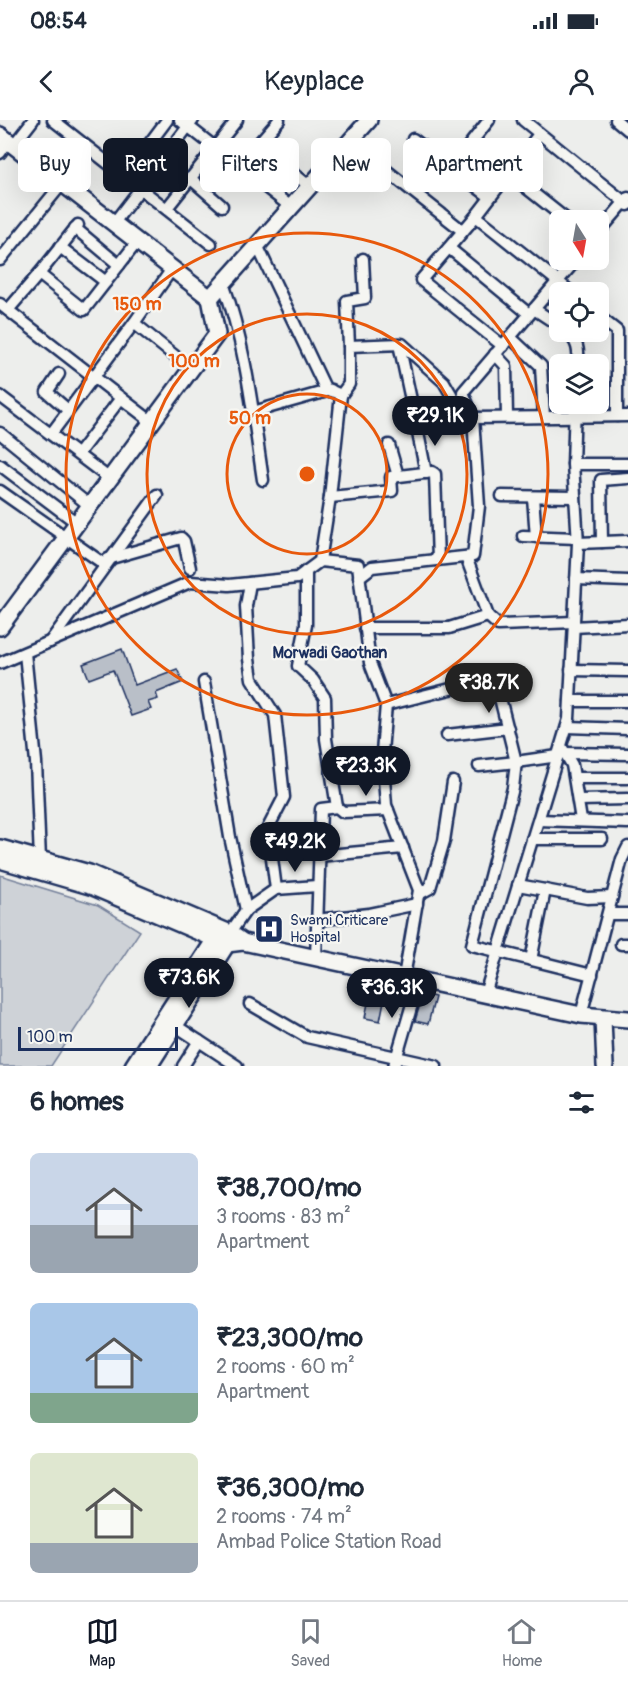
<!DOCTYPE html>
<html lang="en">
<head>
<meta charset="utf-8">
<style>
  :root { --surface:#fff; --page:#f2f2f3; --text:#1f2937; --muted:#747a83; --line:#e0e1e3; --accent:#111827 }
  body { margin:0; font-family:Pangolin,sans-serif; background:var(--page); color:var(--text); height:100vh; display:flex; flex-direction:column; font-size:22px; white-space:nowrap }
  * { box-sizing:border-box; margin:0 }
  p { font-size:20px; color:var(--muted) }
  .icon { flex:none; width:33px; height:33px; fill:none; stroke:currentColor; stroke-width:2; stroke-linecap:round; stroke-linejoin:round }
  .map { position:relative; height:946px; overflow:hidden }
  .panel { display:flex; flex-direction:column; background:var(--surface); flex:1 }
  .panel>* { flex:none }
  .top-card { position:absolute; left:18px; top:18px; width:592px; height:54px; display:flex; gap:12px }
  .needle { width:39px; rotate:169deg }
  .buttons { position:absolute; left:549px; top:90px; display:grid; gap:12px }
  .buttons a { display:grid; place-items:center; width:60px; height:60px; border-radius:9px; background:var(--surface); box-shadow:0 6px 24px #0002; font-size:30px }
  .scale { position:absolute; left:18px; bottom:15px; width:160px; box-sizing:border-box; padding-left:6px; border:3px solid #1b2f5e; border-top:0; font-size:16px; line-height:21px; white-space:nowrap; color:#1b2f5e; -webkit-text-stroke:4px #f6f6f2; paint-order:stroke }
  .price { position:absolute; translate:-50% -51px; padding:0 14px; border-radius:21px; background:var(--accent); color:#fff; font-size:20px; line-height:39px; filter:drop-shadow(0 2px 3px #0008) }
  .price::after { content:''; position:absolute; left:50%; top:36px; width:18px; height:14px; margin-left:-9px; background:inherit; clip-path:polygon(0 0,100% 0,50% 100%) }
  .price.active { background:#222; color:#fff }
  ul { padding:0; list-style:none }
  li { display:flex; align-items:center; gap:18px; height:150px; padding:0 30px }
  li span { display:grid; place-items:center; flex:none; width:168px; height:120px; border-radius:9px; color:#555 }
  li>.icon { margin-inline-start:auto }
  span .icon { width:72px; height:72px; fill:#fffc; stroke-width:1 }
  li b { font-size:26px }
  h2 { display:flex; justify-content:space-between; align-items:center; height:72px; padding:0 30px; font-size:26px }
  .tag { padding:0 21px; border-radius:9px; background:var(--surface); box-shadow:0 6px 24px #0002; font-size:21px; line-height:54px }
  .tag.active { background:var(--accent); color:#fff }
  .status { display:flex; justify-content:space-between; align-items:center; height:42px; padding:0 30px; background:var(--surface); direction:ltr }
  .status svg { height:16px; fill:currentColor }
  header { display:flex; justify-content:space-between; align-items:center; height:78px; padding:0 30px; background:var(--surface); font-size:27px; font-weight:600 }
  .dock { display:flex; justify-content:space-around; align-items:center; height:84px; border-top:2px solid var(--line); background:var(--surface); font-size:16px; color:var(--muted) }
  .dock a { display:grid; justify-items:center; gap:3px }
  .dock .active { color:var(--accent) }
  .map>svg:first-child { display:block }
  .green { fill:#ced2d7; stroke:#74809a; stroke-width:1.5 }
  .building { fill:#b9bfc8; stroke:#1b2f5e; stroke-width:1.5 }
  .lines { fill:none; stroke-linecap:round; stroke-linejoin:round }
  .street-casing { stroke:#1b2f5e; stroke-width:15 }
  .secondary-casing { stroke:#1b2f5e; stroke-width:20 }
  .street { stroke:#f6f6f2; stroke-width:10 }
  .secondary { stroke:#f6f6f2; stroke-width:15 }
  .ring { fill:none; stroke:#e8590c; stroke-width:3 }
  .labels { text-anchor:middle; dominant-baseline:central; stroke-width:4.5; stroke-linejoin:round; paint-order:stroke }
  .poi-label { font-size:15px; fill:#1b2f5e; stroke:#f6f6f2; text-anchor:start }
  .neighbourhood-label { font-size:16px; font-weight:bold; fill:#1b2f5e; stroke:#f6f6f2 }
  .centre { fill:#e8590c; stroke:#f6f6f2; stroke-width:3 }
  .ring-label { font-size:18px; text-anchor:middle; font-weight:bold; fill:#e8590c; stroke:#f6f6f2; stroke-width:4.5; stroke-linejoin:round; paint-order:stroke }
</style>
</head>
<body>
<div class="status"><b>08:54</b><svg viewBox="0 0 49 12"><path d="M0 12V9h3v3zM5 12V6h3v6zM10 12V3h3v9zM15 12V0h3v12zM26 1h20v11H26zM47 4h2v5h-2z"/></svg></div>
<header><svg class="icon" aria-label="back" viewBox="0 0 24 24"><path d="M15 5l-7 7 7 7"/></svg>Keyplace<svg class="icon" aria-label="person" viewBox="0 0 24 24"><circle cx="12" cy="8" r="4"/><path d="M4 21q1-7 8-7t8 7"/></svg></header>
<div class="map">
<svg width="628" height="946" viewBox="0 0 628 946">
  <rect width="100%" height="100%" fill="#edeeec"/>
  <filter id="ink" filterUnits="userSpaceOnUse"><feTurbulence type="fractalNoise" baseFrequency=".0167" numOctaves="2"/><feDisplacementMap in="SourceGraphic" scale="12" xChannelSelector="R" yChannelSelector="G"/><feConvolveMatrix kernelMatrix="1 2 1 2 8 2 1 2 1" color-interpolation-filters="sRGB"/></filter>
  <g filter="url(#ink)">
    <path class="green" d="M0,755L98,785L140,811L51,946H0Z"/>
    <g class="building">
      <path d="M122,529L135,565L177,549L183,562L156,573L158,579L148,582L151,589L131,596L113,550L89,559L83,544Z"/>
      <path d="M277,797L278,814L259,815L257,799Z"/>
      <path d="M370,873L385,876L380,901L365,898Z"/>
      <path d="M423,874L435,877L428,904L415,901Z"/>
    </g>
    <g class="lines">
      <g class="street-casing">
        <g id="street">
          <path d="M53,0L211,124"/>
          <path d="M180,0L291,87"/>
          <path d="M279,0L258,24L309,66"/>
          <path d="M489,0L467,28L505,59"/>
          <path d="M523,0L628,85"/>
          <path d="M616,0L628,10"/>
          <path d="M539,14L476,96L571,172"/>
          <path d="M413,19L490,77"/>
          <path d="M349,21L463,111"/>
          <path d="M12,27L33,0"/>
          <path d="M0,33L7,23"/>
          <path d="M509,54L567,100"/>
          <path d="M125,56L167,0"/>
          <path d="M190,58L222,86"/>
          <path d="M167,88L237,0"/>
          <path d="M476,96L421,160L503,226"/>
          <path d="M113,104L193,0"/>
          <path d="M75,108L119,145"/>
          <path d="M598,113L628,78"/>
          <path d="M60,127L106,162"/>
          <path d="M449,128L529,194"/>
          <path d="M0,140L61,65"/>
          <path d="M576,140L463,272L473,298L628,296"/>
          <path d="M172,149L134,203L191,249"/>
          <path d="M39,154L78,105"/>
          <path d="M223,163C246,226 253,294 263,360"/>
          <path d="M0,184L152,302"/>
          <path d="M534,189L560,206"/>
          <path d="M8,190L39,154L84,190L137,122"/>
          <path d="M598,196L617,211V296"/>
          <path d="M567,212C578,222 579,230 578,244"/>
          <path d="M510,217L541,246L544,297"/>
          <path d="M399,224L411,280"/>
          <path d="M349,226L347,181L365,178L363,139"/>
          <path d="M495,234L506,246L507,297"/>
          <path d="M59,254L47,272L68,290"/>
          <path d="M341,275L349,264V226L402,224L444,262L458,286"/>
          <path d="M0,276L110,359"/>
          <path d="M253,292L331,270"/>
          <path d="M417,308L426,353"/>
          <path d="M0,313L90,386"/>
          <path d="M51,314L134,203"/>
          <path d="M389,325L398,356"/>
          <path d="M78,334L121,278"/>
          <path d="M573,344H628"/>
          <path d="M0,345L77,403"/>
          <path d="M0,371L104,444"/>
          <path d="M502,376L575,377"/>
          <path d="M330,377L392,371L391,357L432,352L435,354L438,440"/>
          <path d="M533,377L536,417"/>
          <path d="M523,416L577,418"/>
          <path d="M602,422L601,360L628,358"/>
          <path d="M578,423L628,421"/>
          <path d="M466,437L488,496L498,505L574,502"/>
          <path d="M108,439L181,418L184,421L190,448"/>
          <path d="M320,441L358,445L370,543L386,585L382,632L386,685L419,770L404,857"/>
          <path d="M306,451V505L298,546L313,560L325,578L326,619L337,687L321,689L316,838"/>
          <path d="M359,457L372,447L473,436L479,386L473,298"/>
          <path d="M576,459L628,461"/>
          <path d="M574,507L628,504"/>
          <path d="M365,508H449L488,496"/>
          <path d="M50,522L157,375"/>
          <path d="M25,533L36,642L40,740"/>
          <path d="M0,543L190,462L229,465L297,458L320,441L330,377L341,275L325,268L257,125"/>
          <path d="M571,550L628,551"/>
          <path d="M204,562L230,717L246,790"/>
          <path d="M570,581H628"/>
          <path d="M386,585L495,558L516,642L558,636"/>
          <path d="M567,607L628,609"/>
          <path d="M447,615L508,608"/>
          <path d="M561,626L572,645L581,700"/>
          <path d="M565,633L628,634"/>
          <path d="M479,646L516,642L513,668L472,825L592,855"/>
          <path d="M575,658H628"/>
          <path d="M578,680L628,679"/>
          <path d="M337,687L343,692L388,690"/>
          <path d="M538,700L628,703"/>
          <path d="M532,719H602"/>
          <path d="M318,736L403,728"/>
          <path d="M518,765L545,770"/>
          <path d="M276,769L317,766"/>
          <path d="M419,774L430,768L444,721L453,662"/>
          <path d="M608,794H628"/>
          <path d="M316,800L369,794L417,784"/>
          <path d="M230,813L246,790L276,769L268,708L284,677L275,595L252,559L249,539L246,486L250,463"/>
          <path d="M621,824H628"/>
          <path d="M531,840L545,770L587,778L612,777"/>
          <path d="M485,874L569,599L578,423L573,344L575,284"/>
          <path d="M250,884L307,917L436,946"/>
          <path d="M581,895L622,739L628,727"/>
          <path d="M170,902L237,946"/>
          <path d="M183,946L199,921"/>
          <path d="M394,946L419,860"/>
        </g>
      </g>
      <g class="secondary-casing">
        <g id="secondary">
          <path d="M0,15L210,178L217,214L0,507"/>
          <path d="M210,178L369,0"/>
          <path d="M0,728L89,753L230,813L243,822"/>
          <path d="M0,740L93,767L227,824L243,822L581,895L628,899"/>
          <path d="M603,898L605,946"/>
          <path d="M133,946L215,819L222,816"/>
          <path d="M149,946L227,824L229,816"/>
        </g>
      </g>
      <use href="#street" class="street"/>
      <use href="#secondary" class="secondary"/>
    </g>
  </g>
  <g class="ring">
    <circle cx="307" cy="354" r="80"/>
    <circle cx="307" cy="354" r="160"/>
    <circle cx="307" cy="354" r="241"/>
  </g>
  <defs>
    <g id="hospital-square" transform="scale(1.5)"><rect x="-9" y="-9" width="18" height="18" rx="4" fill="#1b2f5e" stroke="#f6f6f2"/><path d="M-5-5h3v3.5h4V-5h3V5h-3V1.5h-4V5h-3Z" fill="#fff"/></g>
  </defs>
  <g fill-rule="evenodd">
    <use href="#hospital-square" x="269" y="809"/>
  </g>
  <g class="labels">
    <g class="poi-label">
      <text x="290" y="800">Swami Criticare<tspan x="290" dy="17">Hospital</tspan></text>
    </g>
    <g class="neighbourhood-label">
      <text x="330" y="533">Morwadi Gaothan</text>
    </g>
  </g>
  <circle cx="307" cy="354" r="9" class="centre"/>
  <g class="ring-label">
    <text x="137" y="190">150 m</text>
    <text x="194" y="247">100 m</text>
    <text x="250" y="304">50 m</text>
  </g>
</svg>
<div class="buttons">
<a><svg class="needle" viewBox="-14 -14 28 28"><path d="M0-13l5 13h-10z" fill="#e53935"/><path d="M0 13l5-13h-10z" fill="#747a83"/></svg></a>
<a><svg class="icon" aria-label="locate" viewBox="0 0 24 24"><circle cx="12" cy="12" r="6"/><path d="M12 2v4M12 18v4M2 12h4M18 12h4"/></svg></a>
<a><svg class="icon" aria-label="layers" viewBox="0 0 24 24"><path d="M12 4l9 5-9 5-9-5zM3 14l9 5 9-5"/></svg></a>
</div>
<div class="scale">100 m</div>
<b class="price" style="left:435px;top:327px">₹29.1K</b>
<b class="price active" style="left:489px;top:594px">₹38.7K</b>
<b class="price" style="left:366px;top:677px">₹23.3K</b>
<b class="price" style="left:295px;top:753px">₹49.2K</b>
<b class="price" style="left:189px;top:889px">₹73.6K</b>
<b class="price" style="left:392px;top:899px">₹36.3K</b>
<div class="top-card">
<a class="tag">Buy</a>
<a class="tag active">Rent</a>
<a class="tag">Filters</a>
<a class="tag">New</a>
<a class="tag">Apartment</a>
</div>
</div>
<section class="panel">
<h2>6 homes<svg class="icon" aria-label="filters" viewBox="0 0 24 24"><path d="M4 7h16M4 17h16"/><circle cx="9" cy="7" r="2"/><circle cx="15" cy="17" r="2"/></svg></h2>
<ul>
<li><span style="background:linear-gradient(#c9d6e8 60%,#9aa5b1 0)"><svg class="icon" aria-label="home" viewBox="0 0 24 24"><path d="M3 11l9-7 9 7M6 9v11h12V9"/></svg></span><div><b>₹38,700/mo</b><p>3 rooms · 83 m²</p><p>Apartment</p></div></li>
<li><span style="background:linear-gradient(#a9c7e8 75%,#7fa58c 0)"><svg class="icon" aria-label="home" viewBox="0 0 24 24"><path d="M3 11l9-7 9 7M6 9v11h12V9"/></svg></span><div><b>₹23,300/mo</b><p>2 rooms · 60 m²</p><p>Apartment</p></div></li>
<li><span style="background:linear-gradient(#dfe7d0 75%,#9aa5b1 0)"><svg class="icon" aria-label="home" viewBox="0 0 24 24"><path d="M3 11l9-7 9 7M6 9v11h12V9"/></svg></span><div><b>₹36,300/mo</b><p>2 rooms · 74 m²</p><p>Ambad Police Station Road</p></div></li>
</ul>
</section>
<nav class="dock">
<a class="active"><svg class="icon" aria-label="map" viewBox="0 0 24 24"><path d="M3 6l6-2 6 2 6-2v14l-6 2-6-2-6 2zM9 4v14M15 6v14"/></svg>Map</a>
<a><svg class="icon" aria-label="saved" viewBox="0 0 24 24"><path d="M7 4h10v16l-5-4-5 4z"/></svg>Saved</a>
<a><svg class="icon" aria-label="home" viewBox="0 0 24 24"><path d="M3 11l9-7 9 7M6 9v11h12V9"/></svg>Home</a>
</nav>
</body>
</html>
